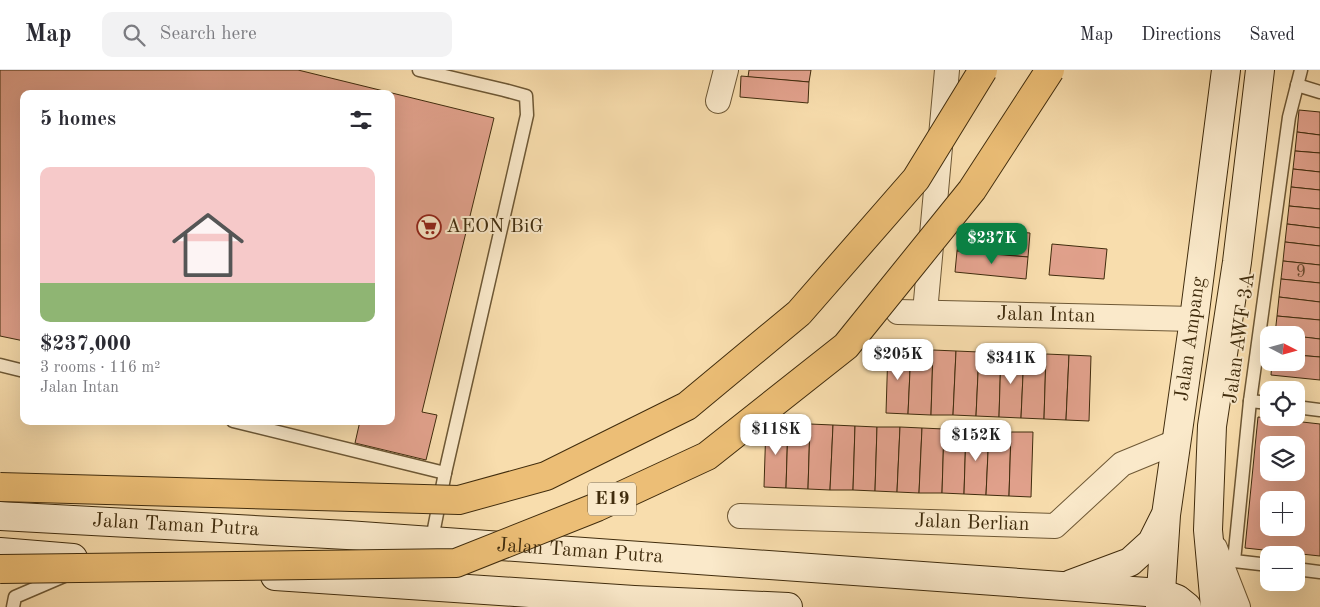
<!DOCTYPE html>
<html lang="en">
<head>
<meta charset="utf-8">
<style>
  :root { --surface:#fff; --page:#f2f2f3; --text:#2b2b33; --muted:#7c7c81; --line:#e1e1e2; --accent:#0b8043 }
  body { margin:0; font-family:"Old Standard TT",serif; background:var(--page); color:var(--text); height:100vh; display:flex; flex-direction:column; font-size:19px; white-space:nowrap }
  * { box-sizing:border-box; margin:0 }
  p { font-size:16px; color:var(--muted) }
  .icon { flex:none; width:28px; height:28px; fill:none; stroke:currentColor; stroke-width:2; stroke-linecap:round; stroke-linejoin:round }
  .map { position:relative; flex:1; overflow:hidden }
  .side { position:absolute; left:20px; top:20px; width:375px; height:335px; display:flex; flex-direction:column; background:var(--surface); border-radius:10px; box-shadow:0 5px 20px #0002 }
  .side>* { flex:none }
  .needle { width:32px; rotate:96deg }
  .tools { position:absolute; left:1260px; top:256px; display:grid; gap:10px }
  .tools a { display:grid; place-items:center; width:45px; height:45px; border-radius:10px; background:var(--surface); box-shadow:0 5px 20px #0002; font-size:25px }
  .price { position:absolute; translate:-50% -42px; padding:0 11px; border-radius:10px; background:#fff; color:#222; font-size:16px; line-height:32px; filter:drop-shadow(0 1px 2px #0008) }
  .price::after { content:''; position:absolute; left:50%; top:30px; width:15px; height:11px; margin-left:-8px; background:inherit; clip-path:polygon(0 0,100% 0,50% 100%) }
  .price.current { background:var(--accent); color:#fff }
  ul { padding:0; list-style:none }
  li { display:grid; align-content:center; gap:10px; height:265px; padding:0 20px }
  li+li { border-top:1px solid var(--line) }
  li span { display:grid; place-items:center; height:155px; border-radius:10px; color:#555 }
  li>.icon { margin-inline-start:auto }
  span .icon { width:90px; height:90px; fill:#fffc; stroke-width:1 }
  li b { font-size:21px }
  h2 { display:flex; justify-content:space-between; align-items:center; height:60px; padding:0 20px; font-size:21px }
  header { display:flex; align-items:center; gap:30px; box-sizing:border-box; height:70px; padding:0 25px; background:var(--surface); border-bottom:1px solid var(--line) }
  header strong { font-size:24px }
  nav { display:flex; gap:28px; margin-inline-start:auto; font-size:18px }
  .search { width:350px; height:45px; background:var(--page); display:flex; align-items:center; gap:12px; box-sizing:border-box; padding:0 18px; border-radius:10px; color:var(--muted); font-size:19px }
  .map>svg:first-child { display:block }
  .building { fill:#e1a18c; stroke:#402c0d; fill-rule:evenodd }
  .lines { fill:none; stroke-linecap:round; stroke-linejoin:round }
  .lane-casing { stroke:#6e5835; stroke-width:15 }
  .street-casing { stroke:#6e5835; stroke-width:26 }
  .secondary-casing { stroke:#402c0d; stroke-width:30 }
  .lane { stroke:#fae9ca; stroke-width:12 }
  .street { stroke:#fae9ca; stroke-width:24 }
  .secondary { stroke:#fae9ca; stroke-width:28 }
  .highway-bridge-casing { stroke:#402c0d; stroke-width:30; stroke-linecap:butt }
  .highway-bridge { stroke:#ecbe76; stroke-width:28 }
  .labels { text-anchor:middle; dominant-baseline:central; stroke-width:4; stroke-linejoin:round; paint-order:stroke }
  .number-label { font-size:18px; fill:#68492d }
  .shield { fill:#fae9ca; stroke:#786546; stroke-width:1 }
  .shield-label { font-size:19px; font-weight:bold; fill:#402c0d }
  .poi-label { font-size:20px; fill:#402c0d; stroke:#fae9ca; text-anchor:start }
  .street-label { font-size:20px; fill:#402c0d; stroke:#fae9ca }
</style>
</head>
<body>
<header>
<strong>Map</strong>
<div class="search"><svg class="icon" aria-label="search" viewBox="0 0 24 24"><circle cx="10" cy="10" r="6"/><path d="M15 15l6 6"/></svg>Search here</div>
<nav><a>Map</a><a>Directions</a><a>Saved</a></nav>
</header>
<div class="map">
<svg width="1320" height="537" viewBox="0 0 1320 537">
  <rect width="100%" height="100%" fill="#f8ddad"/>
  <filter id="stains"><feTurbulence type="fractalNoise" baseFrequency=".004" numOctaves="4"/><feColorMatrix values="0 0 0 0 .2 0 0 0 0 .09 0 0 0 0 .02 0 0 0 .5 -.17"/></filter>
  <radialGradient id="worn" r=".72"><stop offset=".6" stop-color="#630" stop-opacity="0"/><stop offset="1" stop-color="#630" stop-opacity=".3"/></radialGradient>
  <g class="building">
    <path d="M0,0H298L494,48L422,342L437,345L426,390L355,373L360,351H391V24H24V271L0,266Z"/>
    <path d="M749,0H811L809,12L748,7Z"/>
    <path d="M741,6L809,12L808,33L740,27Z"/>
    <path d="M1299,40L1320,42V65L1297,62Z"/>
    <path d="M1297,62L1320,65V83L1295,81Z"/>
    <path d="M1295,81L1320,83V102L1293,99Z"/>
    <path d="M1293,99L1320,102V120L1291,117Z"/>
    <path d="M1291,117L1320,120V139L1289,136Z"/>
    <path d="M1289,136L1320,139V158L1287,154Z"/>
    <path d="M1287,154L1320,158V176L1285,172Z"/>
    <path d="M960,157L1030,163L1028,187L957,181Z"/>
    <path d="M1285,172L1320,176V195L1283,191Z"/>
    <path d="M1052,174L1107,179L1104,209L1049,205Z"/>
    <path d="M957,181L1028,187L1026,209L955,202Z"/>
    <path d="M1283,191L1320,195V213L1281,209Z"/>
    <path d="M1281,209L1320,213V232L1279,227Z"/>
    <path d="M1279,227L1320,232V250L1277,246Z"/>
    <path d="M1277,246L1320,250V269L1275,264Z"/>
    <path d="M1296,266L1320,269V287L1296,285Z"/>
    <path d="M888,278L911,279L908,344L886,343Z"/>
    <path d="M911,279L933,280L931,345L908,344Z"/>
    <path d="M933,280L956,281L953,345H931Z"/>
    <path d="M956,281L979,282L976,346L953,345Z"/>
    <path d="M979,282H1001L999,347L976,346Z"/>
    <path d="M1001,282L1024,283L1021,348L999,347Z"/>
    <path d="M1024,283L1046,284L1044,349L1021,348Z"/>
    <path d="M1046,284L1069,285L1066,350L1044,349Z"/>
    <path d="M1069,285L1091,286L1089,351L1066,350Z"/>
    <path d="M1296,285L1320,287V310L1271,305L1272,292H1296Z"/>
    <path d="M1258,347L1320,354V486L1245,478ZM1269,375H1296V402H1269ZM1269,430H1296V458H1269Z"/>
    <path d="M766,353L788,354L786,418L764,417Z"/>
    <path d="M788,354H810L808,419L786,418Z"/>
    <path d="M810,354L833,355L830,420L808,419Z"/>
    <path d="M833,355L855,356L853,420H830Z"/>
    <path d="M855,356L877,357L875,421L853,420Z"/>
    <path d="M877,357H900L897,422L875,421Z"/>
    <path d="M900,357L922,358L919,423L897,422Z"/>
    <path d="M922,358L944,359L942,423H919Z"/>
    <path d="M944,359L966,360L964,424L942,423Z"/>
    <path d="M966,360L989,361L986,425L964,424Z"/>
    <path d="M989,361L1011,362L1009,426L986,425Z"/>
    <path d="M1011,362H1033L1031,427L1009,426Z"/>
  </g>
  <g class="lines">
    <g class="lane-casing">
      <g id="lane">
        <path d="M419,0L504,20L526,26L527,45L445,403L431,474"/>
        <path d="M1297,15L1320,22"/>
        <path d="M0,295L24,301"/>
        <path d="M1250,331L1269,333"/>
        <path d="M1296,337L1320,340"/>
        <path d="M233,351L445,403"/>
        <path d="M1269,495L1234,491L1250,331L1289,47L1301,0"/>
        <path d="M1296,499L1320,502"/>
        <path d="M13,537L15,527L64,506"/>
      </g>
    </g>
    <g class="street-casing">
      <g id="street">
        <path d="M718,31L726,0"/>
        <path id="s1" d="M898,242L1194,249"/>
        <path d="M925,242L947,0"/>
        <path id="s2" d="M740,446L1055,456L1122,394L1178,371"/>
        <path d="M1215,478L1238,537"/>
      </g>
    </g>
    <g class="secondary-casing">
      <g id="secondary">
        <path id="s3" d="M0,446L347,465L1161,523L1177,529L1187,537"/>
        <path d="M0,482L73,488"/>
        <path d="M275,506L634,530L788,537"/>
        <path d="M1071,514L1130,492L1152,472L1164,448"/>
        <path id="s4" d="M1160,537L1166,445L1194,249L1226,0"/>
        <path d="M1215,537L1208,460L1212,356L1237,192L1260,0"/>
      </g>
    </g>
    <use href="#lane" class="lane"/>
    <use href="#street" class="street"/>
    <use href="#secondary" class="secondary"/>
    <g class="highway-bridge-casing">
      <g id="highway-bridge">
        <path d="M0,417L459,430L546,406L687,336L799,243L916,109L983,0"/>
        <path d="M0,499L456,493L597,437L707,386L846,276L972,120L1050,0"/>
      </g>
    </g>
    <use href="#highway-bridge" class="highway-bridge"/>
  </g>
  <defs>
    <g id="supermarket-ring" transform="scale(1.25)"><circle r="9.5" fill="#fae9ca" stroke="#8f2418" stroke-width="1.5"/><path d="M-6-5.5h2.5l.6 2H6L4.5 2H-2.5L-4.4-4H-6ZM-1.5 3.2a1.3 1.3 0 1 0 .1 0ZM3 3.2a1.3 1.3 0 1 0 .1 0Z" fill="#8f2418"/></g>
  </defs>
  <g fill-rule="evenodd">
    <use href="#supermarket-ring" x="429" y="157"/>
  </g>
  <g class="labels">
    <g class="number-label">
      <text x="1301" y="202">9</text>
    </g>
    <rect class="shield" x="588" y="412.5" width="48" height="33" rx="4"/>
    <g class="shield-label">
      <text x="612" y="429">E19</text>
    </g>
    <g class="poi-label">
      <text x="446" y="157">AEON BiG</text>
    </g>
    <g class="street-label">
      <text stroke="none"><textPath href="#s1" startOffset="148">Jalan Intan</textPath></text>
      <text stroke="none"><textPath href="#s4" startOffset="270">Jalan Ampang</textPath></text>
      <text transform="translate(1240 268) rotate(-82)">Jalan AWF 3A</text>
      <text stroke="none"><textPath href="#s2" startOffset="232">Jalan Berlian</textPath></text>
      <text stroke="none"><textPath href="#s3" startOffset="176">Jalan Taman Putra</textPath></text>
      <text stroke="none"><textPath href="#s3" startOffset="581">Jalan Taman Putra</textPath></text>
    </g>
  </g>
  <rect width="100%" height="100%" filter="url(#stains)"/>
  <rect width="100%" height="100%" fill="url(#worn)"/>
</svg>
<div class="tools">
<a><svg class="needle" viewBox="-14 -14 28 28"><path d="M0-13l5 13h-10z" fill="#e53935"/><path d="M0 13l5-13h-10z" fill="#7c7c81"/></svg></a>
<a><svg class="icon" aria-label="locate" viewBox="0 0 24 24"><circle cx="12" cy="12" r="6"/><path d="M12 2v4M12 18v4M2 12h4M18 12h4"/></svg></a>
<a><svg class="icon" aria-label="layers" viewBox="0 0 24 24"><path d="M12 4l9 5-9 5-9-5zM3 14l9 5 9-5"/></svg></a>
<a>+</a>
<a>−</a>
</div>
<b class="price current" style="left:992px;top:195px">$237K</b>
<b class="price" style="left:898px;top:311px">$205K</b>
<b class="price" style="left:1011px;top:315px">$341K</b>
<b class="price" style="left:776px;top:386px">$118K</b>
<b class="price" style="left:976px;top:392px">$152K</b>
<section class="side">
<h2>5 homes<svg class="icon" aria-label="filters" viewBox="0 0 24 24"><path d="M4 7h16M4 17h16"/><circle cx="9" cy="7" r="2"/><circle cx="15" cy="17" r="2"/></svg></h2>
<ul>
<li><span style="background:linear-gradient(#f6c9c9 75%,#8fb573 0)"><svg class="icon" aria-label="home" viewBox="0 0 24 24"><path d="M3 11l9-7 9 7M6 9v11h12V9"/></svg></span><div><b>$237,000</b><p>3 rooms · 116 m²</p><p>Jalan Intan</p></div></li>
</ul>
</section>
</div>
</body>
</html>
